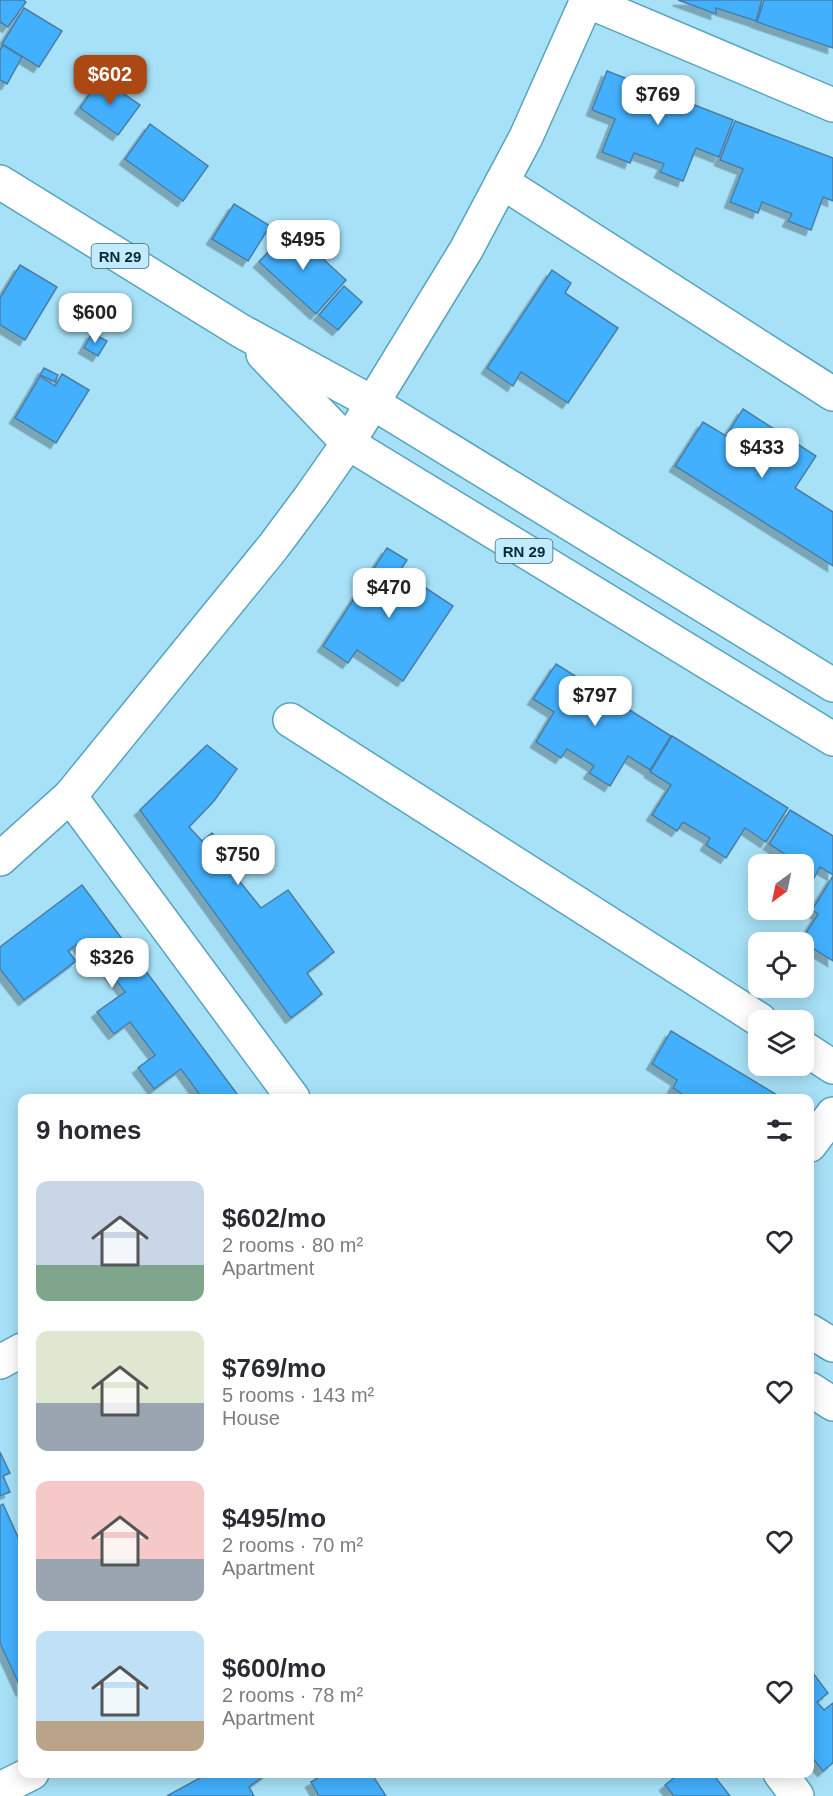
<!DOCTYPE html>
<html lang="en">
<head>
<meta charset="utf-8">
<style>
  :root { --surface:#fff; --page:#f7f7f7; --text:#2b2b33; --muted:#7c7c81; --accent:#ab4813 }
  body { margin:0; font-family:Helvetica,sans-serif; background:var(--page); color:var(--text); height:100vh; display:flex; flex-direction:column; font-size:22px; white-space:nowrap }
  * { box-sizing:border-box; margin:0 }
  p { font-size:20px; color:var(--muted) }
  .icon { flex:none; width:33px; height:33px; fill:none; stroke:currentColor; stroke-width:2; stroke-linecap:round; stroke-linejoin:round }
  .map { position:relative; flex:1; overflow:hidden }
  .drawer { position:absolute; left:18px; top:1094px; width:796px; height:684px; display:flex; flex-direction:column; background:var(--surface); border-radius:12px; box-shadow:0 3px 15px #0003 }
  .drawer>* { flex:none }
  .needle { width:39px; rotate:213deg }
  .buttons { position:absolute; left:748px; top:854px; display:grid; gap:12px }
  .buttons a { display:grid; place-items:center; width:66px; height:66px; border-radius:12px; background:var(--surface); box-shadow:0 3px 15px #0003; font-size:30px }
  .price { position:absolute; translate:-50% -51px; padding:0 14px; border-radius:12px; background:#fff; color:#222; font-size:20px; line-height:39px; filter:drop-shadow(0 2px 3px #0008) }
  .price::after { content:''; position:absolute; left:50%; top:36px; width:18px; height:14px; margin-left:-9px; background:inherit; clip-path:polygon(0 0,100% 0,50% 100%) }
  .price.current { background:var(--accent); color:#fff }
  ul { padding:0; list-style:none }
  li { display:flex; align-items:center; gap:18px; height:150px; padding:0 18px }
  li span { display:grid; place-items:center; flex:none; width:168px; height:120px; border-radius:12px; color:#555 }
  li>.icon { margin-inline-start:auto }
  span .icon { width:72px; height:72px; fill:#fffc; stroke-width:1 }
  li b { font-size:26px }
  h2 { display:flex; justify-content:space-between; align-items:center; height:72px; padding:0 18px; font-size:26px }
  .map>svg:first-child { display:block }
  .building { fill:#42b0fd; stroke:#4a7da5; stroke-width:1.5; filter:url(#shadow) }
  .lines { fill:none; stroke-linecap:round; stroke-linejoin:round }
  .minor-casing { stroke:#59a3bd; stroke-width:36 }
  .major-casing { stroke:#59a3bd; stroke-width:36 }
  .minor { stroke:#fff; stroke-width:33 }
  .major { stroke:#fff; stroke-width:33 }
  .labels { text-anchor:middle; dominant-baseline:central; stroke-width:5; stroke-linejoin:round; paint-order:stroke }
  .shield { fill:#c1ecfd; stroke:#406470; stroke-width:1.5 }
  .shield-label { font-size:15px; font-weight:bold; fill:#082933 }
</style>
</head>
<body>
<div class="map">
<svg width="833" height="1796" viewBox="0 0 833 1796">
  <defs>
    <filter id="shadow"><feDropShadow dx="-5.5" dy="5.5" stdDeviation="0" flood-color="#0004"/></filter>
  </defs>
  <rect width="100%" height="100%" fill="#a7e1f7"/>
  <g class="building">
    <path d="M0,0H23L26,2L8,27L0,22Z"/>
    <path d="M678,0H762L756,21L716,8V14Z"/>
    <path d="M764,0H833V48L757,22Z"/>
    <path d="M24,8L62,31L39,67L2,44Z"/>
    <path d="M3,45L22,57L7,84L0,80V50Z"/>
    <path d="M607,71L733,120L719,157L696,148L683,181L660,172L664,164L634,153L630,163L602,152L615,119L592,110Z"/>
    <path d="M101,78L140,105L118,135L80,108Z"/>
    <path d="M735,121L833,158V201L823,197L811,230L788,221L792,214L762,202L758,213L730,202L743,169L720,160Z"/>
    <path d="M150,124L208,166L183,201L125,159Z"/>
    <path d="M234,204L270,226L248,261L212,239Z"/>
    <path d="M290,229L346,280L316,314L259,262Z"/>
    <path d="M20,265L57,287L25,340L0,325V298Z"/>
    <path d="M552,270L571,283L565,293L618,328L568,403L521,372L513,386L487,368Z"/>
    <path d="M344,286L362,302L338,330L319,315Z"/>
    <path d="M92,333L107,341L98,356L84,348Z"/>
    <path d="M44,368L58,375L55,382L40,375Z"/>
    <path d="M62,374L89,390L56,443L15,418L40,376L55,386Z"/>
    <path d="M743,409L816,456L795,488L833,512V566L675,466L703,422L726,436Z"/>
    <path d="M387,548L407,560L400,571L453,606L403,681L357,650L348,663L323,646Z"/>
    <path d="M556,664L671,736L650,770L628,756L610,786L589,773L594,766L567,749L561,758L536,742L554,712L533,699Z"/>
    <path d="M672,736L788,808L766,842L745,828L726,858L706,845L710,838L683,822L677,831L652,815L671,785L650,772Z"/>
    <path d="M207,745L237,769L214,801L189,827L202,841L212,833L230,854L224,862L261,908L288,890L334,952L307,973L322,994L291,1018L140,810Z"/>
    <path d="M790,810L833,836V875L820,867L814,878L804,872V864H796L797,862L769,844Z"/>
    <path d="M833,876V961L801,941L818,914L812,910Z"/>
    <path d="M82,885L240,1098H202L181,1069L154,1089L138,1068L155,1055L130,1022L114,1034L97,1012L125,992L101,960L94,965L78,944L68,951L76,961L24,1000L0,969V947Z"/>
    <path d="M671,1031L777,1095L774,1098H688L673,1088L677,1080L652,1064Z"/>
    <path d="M0,1452L10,1473L3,1476L10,1492L0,1496Z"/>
    <path d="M3,1504L22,1546V1691L0,1643V1506Z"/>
    <path d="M810,1669L828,1693L817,1702L824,1710L833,1703V1763L823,1771L810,1755Z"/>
    <path d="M209,1773H268L249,1787L254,1796H167Z"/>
    <path d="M321,1773H371L386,1796H319L311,1782L323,1775Z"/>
    <path d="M680,1773H712L730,1796H674L665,1785Z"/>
  </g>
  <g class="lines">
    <g class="minor-casing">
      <g id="minor">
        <path d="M587,1L833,105"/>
        <path d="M502,182L833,394"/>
        <path d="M290,720L760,1020"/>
        <path d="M70,796L293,1098"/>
        <path d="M0,859L70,796L273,547L311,496L348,443L466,250L526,137L587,0"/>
        <path d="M804,1048L833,1067"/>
        <path d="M810,1145L833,1114"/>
        <path d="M810,1331L833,1345"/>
        <path d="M0,1362L22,1350"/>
        <path d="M810,1389L833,1404"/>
        <path d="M780,1773L797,1796"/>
        <path d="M0,1789L32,1773"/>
      </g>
    </g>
    <g class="major-casing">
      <g id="major">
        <path d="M0,182L241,331L373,403L833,685"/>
        <path d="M263,354L348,443L833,739"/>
      </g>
    </g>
    <use href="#minor" class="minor"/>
    <use href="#major" class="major"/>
  </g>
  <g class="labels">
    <g class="shield">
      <rect x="91.5" y="244" width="57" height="24" rx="4.5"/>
      <rect x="495.5" y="539" width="57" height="24" rx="4.5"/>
    </g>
    <g class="shield-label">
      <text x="120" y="256">RN 29</text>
      <text x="524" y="551">RN 29</text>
    </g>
  </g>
</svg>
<div class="buttons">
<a><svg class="needle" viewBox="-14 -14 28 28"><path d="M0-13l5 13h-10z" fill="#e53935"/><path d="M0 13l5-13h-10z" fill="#7c7c81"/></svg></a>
<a><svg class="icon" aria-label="locate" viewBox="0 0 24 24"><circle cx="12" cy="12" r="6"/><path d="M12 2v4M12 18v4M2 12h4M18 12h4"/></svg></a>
<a><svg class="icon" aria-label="layers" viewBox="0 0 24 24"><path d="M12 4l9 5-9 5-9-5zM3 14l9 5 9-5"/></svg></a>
</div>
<b class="price current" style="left:110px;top:106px">$602</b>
<b class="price" style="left:658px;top:126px">$769</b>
<b class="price" style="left:303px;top:271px">$495</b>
<b class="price" style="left:95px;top:344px">$600</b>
<b class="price" style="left:762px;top:479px">$433</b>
<b class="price" style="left:389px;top:619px">$470</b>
<b class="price" style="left:595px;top:727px">$797</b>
<b class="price" style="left:238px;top:886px">$750</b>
<b class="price" style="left:112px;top:989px">$326</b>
<section class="drawer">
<h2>9 homes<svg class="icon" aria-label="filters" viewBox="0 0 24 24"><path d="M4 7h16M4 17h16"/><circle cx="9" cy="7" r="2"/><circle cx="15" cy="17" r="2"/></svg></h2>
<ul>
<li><span style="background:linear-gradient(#c9d6e8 70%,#7fa58c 0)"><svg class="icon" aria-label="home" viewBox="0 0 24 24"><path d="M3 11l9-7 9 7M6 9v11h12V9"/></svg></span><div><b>$602/mo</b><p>2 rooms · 80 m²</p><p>Apartment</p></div><svg class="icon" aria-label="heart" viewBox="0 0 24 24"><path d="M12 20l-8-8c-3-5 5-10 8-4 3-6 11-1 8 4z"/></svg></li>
<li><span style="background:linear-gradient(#dfe7d0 60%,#9aa5b1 0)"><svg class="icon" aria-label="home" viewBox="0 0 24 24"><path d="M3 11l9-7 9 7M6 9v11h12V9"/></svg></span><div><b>$769/mo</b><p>5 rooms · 143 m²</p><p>House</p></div><svg class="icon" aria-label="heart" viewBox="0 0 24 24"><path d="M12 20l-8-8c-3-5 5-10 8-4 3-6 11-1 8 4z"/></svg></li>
<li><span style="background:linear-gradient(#f6c9c9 65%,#9aa5b1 0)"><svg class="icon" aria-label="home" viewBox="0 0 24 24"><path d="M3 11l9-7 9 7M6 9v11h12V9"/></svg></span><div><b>$495/mo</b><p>2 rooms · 70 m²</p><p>Apartment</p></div><svg class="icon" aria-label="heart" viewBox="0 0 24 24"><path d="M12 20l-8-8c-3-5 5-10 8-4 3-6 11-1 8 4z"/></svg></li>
<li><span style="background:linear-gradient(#bfe0f5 75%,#b9a48a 0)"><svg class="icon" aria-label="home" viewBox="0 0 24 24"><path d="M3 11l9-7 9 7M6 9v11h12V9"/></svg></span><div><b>$600/mo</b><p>2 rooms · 78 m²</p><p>Apartment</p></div><svg class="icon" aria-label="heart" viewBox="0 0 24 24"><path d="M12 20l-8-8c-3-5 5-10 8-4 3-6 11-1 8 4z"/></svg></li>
</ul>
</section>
</div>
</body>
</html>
